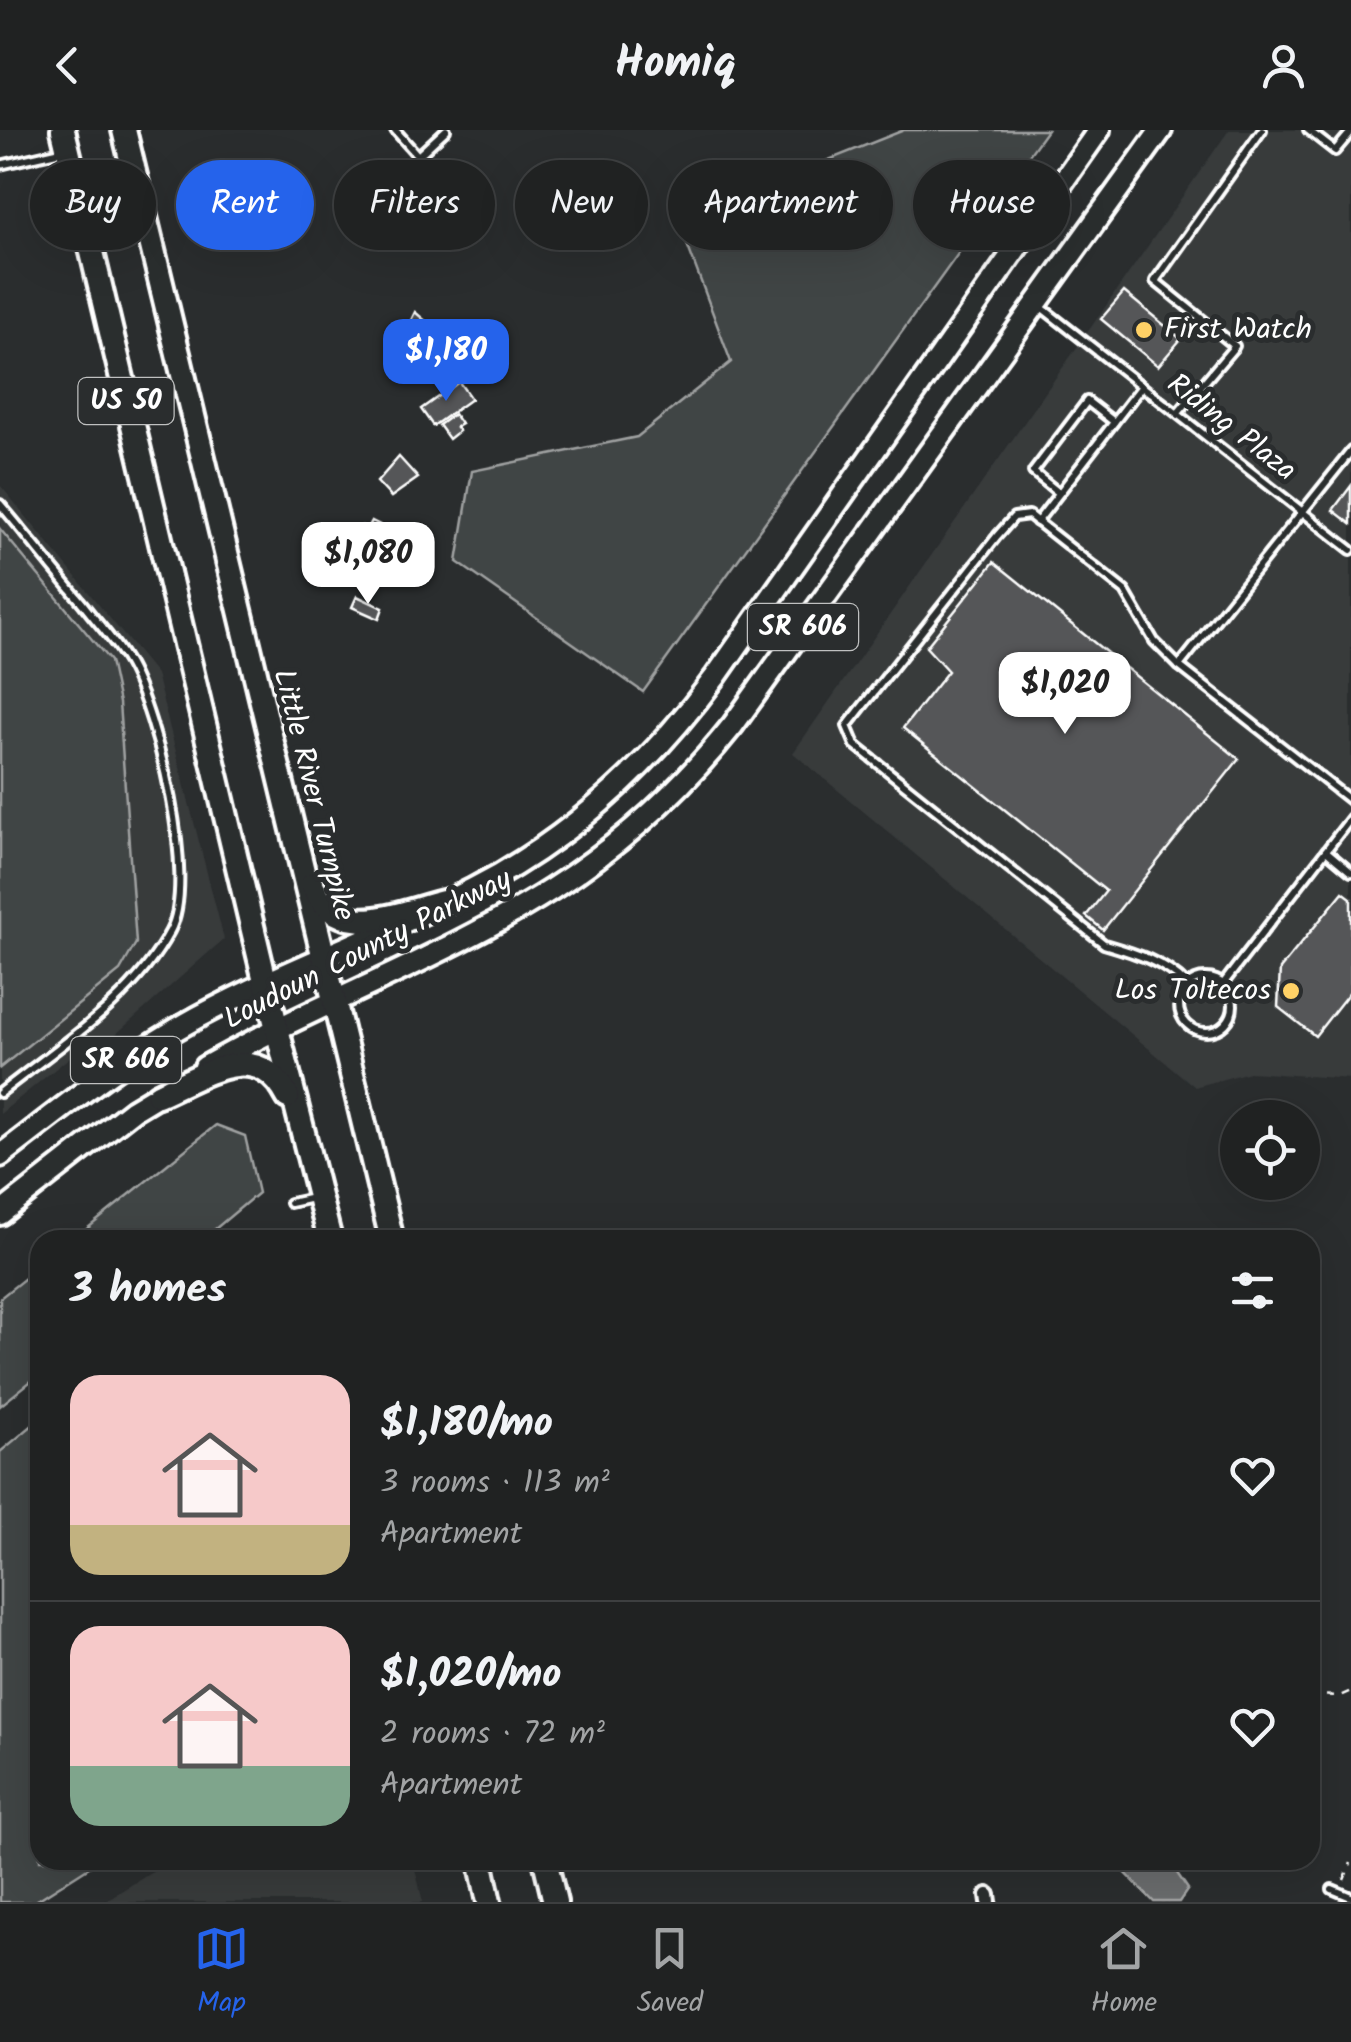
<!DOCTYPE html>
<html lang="en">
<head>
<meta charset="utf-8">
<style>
  :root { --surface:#202222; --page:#282a2a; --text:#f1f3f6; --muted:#a2a4a5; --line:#3d3f40; --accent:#2563eb }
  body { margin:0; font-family:Kalam,sans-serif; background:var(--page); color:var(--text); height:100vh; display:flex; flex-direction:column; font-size:38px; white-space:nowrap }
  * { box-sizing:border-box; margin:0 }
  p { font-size:32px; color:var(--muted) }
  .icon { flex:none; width:55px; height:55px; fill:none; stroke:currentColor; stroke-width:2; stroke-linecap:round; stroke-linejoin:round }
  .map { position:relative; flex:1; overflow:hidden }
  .panel { position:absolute; left:30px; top:1100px; width:1290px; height:640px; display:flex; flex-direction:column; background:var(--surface); border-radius:30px; box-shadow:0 10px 40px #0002,0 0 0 2px var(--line) }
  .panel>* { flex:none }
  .hud { position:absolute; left:30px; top:30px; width:1292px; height:90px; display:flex; gap:20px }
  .buttons { position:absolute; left:1220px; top:970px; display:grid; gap:20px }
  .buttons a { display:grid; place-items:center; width:100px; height:100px; border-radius:50%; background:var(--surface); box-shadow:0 10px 40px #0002,0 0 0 2px var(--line); font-size:50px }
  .price { position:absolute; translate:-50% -85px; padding:0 22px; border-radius:20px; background:#fff; color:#222; font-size:32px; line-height:65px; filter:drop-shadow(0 2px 5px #0008) }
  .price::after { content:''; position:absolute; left:50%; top:60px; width:30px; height:22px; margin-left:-15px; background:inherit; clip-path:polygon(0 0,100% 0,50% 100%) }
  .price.on { background:var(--accent); color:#fff }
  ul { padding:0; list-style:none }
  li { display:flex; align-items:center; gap:30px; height:250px; padding:0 40px }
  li+li { border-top:2px solid var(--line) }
  li span { display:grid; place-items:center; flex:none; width:280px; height:200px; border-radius:30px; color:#555 }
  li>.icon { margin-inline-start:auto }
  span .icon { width:120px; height:120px; fill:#fffc; stroke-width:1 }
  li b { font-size:42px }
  h2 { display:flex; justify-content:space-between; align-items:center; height:120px; padding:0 40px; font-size:42px }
  .pill { padding:0 35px; border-radius:45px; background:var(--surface); box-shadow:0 10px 40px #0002,0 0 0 2px var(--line); font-size:35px; line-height:90px }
  .pill.on { background:var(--accent); color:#fff }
  header { display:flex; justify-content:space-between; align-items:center; height:130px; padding:0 40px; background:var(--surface); font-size:45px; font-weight:700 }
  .dock { display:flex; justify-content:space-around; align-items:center; height:140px; border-top:2px solid var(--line); background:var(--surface); font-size:28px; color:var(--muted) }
  .dock a { display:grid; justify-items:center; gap:5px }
  .dock .on { color:var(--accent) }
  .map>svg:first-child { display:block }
  .built { fill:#373a3b }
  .green { fill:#414445; stroke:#a0a2a2; stroke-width:2.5 }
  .water { fill:#6a6c6d; stroke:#a6a7a7; stroke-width:2.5 }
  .building { fill:#555758; stroke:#fff; stroke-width:2.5 }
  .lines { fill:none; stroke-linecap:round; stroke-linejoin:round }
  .lane-casing { stroke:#fff; stroke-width:14 }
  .street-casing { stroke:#fff; stroke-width:20 }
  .primary-casing { stroke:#fff; stroke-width:28 }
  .highway-casing { stroke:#fff; stroke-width:30 }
  .path { stroke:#fff; stroke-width:2.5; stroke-dasharray:8 8; stroke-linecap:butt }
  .lane { stroke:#2a2d2e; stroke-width:6 }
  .street { stroke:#2a2d2e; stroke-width:12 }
  .primary { stroke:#2a2d2e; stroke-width:20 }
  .highway { stroke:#2a2d2e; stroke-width:22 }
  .poi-dot { fill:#ffd166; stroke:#2a2d2e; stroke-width:4 }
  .labels { text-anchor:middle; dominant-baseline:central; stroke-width:10; stroke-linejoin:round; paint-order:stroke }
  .shield { fill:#2a2d2e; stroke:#bfc0c0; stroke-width:2.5 }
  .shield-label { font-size:28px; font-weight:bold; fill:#fff }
  .poi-label { font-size:30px; fill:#fff; stroke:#2a2d2e; text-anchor:start }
  .street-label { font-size:30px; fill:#fff; stroke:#2a2d2e }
</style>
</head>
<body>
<header><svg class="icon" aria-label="back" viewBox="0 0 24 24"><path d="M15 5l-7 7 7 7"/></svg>Homiq<svg class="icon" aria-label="person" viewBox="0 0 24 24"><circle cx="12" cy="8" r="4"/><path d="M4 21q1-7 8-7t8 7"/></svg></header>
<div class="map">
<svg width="1351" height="1772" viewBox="0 0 1351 1772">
  <rect width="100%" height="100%" fill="#2a2d2e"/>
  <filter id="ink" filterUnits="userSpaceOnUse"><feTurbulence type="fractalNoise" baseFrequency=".01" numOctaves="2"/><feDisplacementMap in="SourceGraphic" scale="20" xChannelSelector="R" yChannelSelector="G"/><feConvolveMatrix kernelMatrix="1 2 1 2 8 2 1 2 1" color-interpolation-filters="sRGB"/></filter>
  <g filter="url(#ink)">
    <g class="built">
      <path d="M1229,0H1351V949L1249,942L1195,957L793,623Z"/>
      <path d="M0,355L156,544L224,809L115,905L86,914L0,984Z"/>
      <path d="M172,1730H413L423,1772H103Z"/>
    </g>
    <g class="green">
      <path d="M904,0H1047L643,562L457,432L472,341L637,307L731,232L678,90Z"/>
      <path d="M0,399L110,531L119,573L136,813L120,841L0,938Z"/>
      <path d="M216,995L245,1006L258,1063L202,1110H73Z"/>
      <path d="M40,1136V1244L0,1276V1168Z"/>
      <path d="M40,1289V1730H100L34,1772H0V1322Z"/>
    </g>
    <path class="water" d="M1113,1730H1168L1188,1759L1179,1772H1154Z"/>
    <g class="building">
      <path d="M1124,162L1181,209L1158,236L1101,189Z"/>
      <path d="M415,182L434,198L419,220L402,209Z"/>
      <path d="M459,252L471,269L433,296L421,279Z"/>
      <path d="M454,284L461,294L456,297L459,301L449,309L439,295Z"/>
      <path d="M399,327L418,348L391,367L377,352Z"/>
      <path d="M1351,356V394L1333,380Z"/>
      <path d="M372,391L380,395L377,401L384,404L372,428L362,424L359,430L364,432L359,442L344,435L356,403L362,396L368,398Z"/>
      <path d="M994,432L1239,629L1103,800L1086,786L1106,761L903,598L948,541L926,517Z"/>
      <path d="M357,466L383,478L379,489L352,477Z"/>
      <path d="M1343,762L1351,768V860L1315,906L1278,877L1280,839Z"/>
    </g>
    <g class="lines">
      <g class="lane-casing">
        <g id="lane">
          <path d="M395,0L418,26L446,0"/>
          <path d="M1308,0L1335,21L1351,2"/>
          <path d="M0,35L61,21"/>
          <path d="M1041,177L1351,420"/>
          <path d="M1178,283L1235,216L1155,151L1262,0"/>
          <path d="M1059,363L1033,342L1087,271L1114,292"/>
          <path d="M0,374C28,407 55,441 83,474C98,494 117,513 129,535C157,586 198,749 170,801C133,871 60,915 0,963"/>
          <path d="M1037,392L1142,256"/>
          <path d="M1179,536L1351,321"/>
          <path d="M1326,721L1351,742"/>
          <circle cx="1206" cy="875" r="27"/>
          <path d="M1223,854L1351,688"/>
          <path d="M1187,855C1165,832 1135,823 1104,814L855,615L847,596L997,406L1014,387L1029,385L1125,461L1154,511L1179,536L1351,671"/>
          <path d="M290,1073L313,1068"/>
          <path d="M1332,1759L1351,1767"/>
        </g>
      </g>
      <g class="street-casing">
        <path id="street" d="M988,1765L989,1772"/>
      </g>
      <g class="primary-casing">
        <g id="primary">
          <path d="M205,937C317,873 442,829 552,759C621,715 682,659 733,595L1161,0"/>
          <path d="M0,1026C64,977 126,926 198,887C287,839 383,805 473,759C572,708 651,634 716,546L1099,0"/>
          <path d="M0,1084L133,980L171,957"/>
        </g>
      </g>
      <g class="highway-casing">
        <g id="highway">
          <path d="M63,0L266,855L330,1110"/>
          <path d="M124,0L392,1110"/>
          <path d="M312,754C339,815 398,782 448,771"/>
          <path d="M158,965C204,945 257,907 288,967"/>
          <path d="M480,1730L489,1772"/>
          <path d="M545,1730L555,1772"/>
        </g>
      </g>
      <g class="path">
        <path d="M1310,1565L1340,1566L1351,1561"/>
        <path d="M1344,1750L1351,1733"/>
      </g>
      <use href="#lane" class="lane"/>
      <use href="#street" class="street"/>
      <use href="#primary" class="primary"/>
      <use href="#highway" class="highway"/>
    </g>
  </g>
  <g class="poi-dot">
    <circle cx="1144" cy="200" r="10"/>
    <circle cx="1291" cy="861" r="10"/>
  </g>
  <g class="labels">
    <g class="shield">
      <rect x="78.5" y="248" width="95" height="46" rx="8"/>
      <rect x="748" y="474" width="110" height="46" rx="8"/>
      <rect x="71" y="907" width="110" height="46" rx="8"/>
    </g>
    <g class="shield-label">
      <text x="126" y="271">US 50</text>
      <text x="803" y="497">SR 606</text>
      <text x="126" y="930">SR 606</text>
    </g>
    <g class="poi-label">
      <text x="1164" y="200">First Watch</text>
      <text x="1271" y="861" text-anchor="end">Los Toltecos</text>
    </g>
    <g class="street-label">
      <text transform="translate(1231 298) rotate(38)">Riding Plaza</text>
      <text transform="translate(313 665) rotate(76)">Little River Turnpike</text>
      <text transform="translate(368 820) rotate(-27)">Loudoun County Parkway</text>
    </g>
  </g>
</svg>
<div class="buttons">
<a><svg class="icon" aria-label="locate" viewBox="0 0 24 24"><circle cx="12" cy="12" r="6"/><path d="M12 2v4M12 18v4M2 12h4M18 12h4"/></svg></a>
</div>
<b class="price on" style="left:446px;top:274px">$1,180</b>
<b class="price" style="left:368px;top:477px">$1,080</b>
<b class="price" style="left:1065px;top:607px">$1,020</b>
<div class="hud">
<a class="pill">Buy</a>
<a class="pill on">Rent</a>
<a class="pill">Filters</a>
<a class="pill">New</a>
<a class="pill">Apartment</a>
<a class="pill">House</a>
</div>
<section class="panel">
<h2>3 homes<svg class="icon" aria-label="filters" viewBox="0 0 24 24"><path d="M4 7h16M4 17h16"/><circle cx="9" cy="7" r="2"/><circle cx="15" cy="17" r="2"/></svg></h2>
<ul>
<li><span style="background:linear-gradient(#f6c9c9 75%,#c2b280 0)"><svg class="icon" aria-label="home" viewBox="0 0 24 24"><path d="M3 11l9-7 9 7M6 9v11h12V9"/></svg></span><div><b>$1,180/mo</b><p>3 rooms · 113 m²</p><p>Apartment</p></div><svg class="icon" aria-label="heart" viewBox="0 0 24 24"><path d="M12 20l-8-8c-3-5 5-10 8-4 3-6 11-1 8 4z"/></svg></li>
<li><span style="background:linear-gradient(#f6c9c9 70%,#7fa58c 0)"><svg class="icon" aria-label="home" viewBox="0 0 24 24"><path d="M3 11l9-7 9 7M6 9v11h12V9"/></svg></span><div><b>$1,020/mo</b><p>2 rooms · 72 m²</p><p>Apartment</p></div><svg class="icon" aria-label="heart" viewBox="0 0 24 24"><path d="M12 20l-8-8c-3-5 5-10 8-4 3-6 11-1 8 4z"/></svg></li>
</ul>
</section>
</div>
<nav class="dock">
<a class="on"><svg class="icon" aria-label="map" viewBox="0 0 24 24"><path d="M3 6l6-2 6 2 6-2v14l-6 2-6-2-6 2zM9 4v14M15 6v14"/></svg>Map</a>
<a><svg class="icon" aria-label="saved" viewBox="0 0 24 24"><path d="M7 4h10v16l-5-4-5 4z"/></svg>Saved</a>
<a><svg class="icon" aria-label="home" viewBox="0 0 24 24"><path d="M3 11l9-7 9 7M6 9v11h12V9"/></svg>Home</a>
</nav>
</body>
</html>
